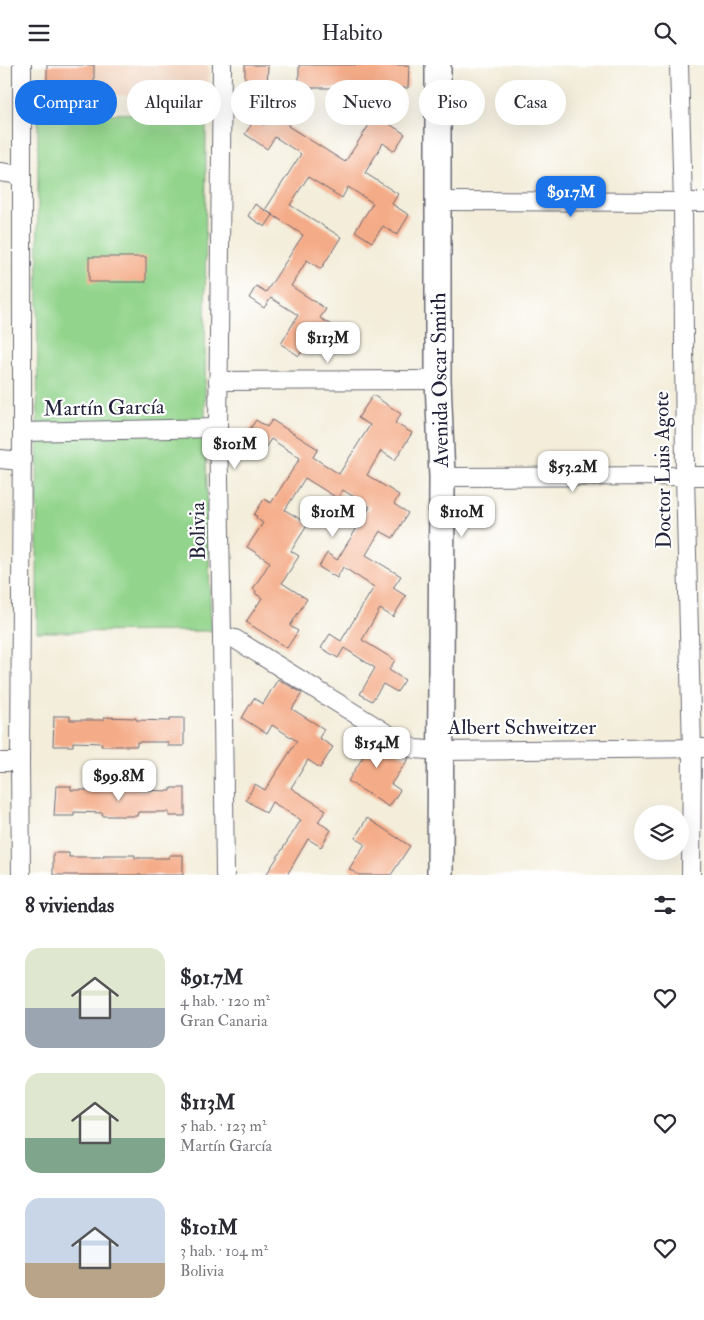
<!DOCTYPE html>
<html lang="es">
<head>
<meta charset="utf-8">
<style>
  :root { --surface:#fff; --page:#f7f7f7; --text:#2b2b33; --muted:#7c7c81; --accent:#1a73e8 }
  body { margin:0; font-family:"IM FELL Double Pica",serif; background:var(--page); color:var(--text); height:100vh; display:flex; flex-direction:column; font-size:19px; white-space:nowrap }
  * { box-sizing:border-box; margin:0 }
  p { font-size:16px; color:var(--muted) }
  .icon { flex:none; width:28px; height:28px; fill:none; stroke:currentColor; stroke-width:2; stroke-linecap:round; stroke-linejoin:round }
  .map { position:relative; height:810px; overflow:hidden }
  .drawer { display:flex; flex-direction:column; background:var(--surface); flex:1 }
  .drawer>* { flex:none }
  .guide { position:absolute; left:15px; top:15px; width:675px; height:45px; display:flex; gap:10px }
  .tools { position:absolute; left:634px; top:740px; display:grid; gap:10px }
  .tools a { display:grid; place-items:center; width:55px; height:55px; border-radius:50%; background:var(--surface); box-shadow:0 5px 20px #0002; font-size:25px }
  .price { position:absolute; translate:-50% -42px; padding:0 11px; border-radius:10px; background:#fff; color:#222; font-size:16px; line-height:32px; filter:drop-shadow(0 1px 2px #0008) }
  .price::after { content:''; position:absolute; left:50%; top:30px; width:15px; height:11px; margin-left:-8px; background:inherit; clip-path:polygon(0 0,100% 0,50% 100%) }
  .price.on { background:var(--accent); color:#fff }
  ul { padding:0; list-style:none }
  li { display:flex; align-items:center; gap:15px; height:125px; padding:0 25px }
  li span { display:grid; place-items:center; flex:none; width:140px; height:100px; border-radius:15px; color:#555 }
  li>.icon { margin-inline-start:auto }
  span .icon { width:60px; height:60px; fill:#fffc; stroke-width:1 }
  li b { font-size:21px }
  h2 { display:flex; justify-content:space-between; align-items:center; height:60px; padding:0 25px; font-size:21px }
  .tag { padding:0 18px; border-radius:22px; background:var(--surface); box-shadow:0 5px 20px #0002; font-size:18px; line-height:45px }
  .tag.on { background:var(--accent); color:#fff }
  header { display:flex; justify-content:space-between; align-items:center; height:65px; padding:0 25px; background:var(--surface); font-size:22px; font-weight:600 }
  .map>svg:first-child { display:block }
  .built { fill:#f3d4be }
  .green { fill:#92d48b; stroke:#5a7b63 }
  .building { fill:#f4ac88 }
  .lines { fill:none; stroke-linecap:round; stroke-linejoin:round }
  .street-casing { stroke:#6b6973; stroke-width:20 }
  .secondary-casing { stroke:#6b6973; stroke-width:28 }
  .street { stroke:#fff; stroke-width:18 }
  .secondary { stroke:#fff; stroke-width:25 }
  .labels { text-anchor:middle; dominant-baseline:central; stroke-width:4.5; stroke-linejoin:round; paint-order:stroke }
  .street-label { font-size:21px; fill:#22223b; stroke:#fff }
</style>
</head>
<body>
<header><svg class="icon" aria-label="menu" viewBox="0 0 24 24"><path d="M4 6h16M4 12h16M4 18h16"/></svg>Habito<svg class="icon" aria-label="search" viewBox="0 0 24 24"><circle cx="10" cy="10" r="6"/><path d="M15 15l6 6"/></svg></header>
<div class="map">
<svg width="704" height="810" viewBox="0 0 704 810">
  <rect width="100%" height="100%" fill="#fff"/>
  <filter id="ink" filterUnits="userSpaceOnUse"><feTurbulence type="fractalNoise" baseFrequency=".02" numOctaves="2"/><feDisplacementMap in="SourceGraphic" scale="10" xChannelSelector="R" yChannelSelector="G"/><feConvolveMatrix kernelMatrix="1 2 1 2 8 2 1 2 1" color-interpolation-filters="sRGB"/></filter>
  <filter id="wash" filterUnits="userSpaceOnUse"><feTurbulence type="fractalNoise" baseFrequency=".0096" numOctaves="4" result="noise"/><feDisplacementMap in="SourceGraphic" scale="20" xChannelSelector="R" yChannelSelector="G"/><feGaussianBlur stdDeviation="1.12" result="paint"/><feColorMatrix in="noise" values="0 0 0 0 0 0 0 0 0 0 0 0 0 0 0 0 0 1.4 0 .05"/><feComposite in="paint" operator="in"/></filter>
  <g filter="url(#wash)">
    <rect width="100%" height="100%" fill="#f3edda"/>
    <path class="built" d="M47,0H209L208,30H94Z"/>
    <path class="green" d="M206,48L205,354L211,566L37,567L38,49Z"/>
    <g id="blocks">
      <g class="building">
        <rect x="47" y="0" width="47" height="30"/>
        <path d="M245,0H268L267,22H245Z"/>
        <path d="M299,0H409L408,23H299Z"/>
        <path d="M283,32L300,43L288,61L345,97L371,57L363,52L373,35L394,49L388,58L405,69L394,86L383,78L365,108L398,129L392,139L409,150L397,170L383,161L372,177L355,166L373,138L348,122L342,133L308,112L290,140L341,172L321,204L307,195L291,221L326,244L320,253L335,262L321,283L308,275L299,291L281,279L298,250L271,233L264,243L249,233L256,221L266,227L303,170L265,145L301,89L275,72L267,84L245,69L255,54L264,60Z"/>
        <path d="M255,139L273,150L265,162L248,151Z"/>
        <rect x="89" y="192" width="57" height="25"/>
        <path d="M373,330L401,349L395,358L412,368L395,395L381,386L367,410L399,430L394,439L408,448L393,473L380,466L366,490L401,511L393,523L406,531L393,552L380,544L362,575L395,595L389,605L405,615L397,627L383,619L372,636L360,629L375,603L344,583L338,593L321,583L330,569L341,576L374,522L343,502L337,513L319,502L327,488L337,495L370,442L343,425L337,433L305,413L285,445L308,459L291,486L299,491L282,518L307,534L290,561L298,566L287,583L246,557L262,533L255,528L256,526L253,524L270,497L247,482L263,458L256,453L257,451L254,450L264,434L271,438L300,393L271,374L265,383L246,370L256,355L267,362L272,355L318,384L313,392L339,409L370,360L358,353Z"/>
        <path d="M278,614L302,628L292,644L324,664L319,673L333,682L320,703L308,695L291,723L326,745L318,757L331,765L321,782L308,774L287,810H266L301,755L272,737L266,748L246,735L255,719L265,725L297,676L272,660L267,669L242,653L254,633L263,639Z"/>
        <path d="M54,651H70V655H104V652L136,653V655L170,656V653H184V681H168V677H137V681H101L102,678L73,677V681H53Z"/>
        <path d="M364,667L390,684L409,693L391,719L400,725L389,742L348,716L363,692L353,685Z"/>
        <path d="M56,721H71V725H105L106,722L137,723V725L171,726V723H185V751H169V747H138L137,751H102L103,748L74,747V751H54Z"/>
        <path d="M367,753L410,781L391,810H359L349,804L365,779L355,773Z"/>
        <path d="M53,788H69V792H104L103,790H135V793H169V790H183V810H53Z"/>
      </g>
    </g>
  </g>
  <g filter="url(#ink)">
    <use href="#blocks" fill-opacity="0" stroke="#6b6973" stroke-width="1"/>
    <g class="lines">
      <g class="street-casing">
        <g id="street">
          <path d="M222,0L218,363L222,571L225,810"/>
          <path d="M679,0L683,138L685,411L692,684L691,810"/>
          <path d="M0,107L21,110"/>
          <path d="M438,136L704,137"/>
          <path d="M218,316L438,315"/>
          <path d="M22,367L218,363"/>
          <path d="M0,394L21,396"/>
          <path d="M442,412L704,411"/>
          <path d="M222,571L235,574L402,678L415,684L441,686L704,683"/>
          <path d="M0,697H20"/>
          <path d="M21,810L20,697L22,367V0"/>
        </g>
      </g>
      <g class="secondary-casing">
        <path id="secondary" d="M438,0V315L442,412L440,810"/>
      </g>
      <use href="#street" class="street"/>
      <use href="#secondary" class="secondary"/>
    </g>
  </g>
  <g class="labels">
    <g class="street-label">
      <text transform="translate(440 315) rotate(-91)">Avenida Oscar Smith</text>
      <text transform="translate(104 343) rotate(-1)">Martín García</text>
      <text transform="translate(663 405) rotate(-91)">Doctor Luis Agote</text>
      <text transform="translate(198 466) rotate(-91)">Bolivia</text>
      <text x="522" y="662">Albert Schweitzer</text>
    </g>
  </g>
</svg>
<div class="tools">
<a><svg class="icon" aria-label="layers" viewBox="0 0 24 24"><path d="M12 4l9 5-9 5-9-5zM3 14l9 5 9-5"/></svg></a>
</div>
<b class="price on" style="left:571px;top:153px">$91.7M</b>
<b class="price" style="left:328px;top:299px">$113M</b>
<b class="price" style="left:235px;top:405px">$101M</b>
<b class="price" style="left:573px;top:428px">$53.2M</b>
<b class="price" style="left:333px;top:473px">$101M</b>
<b class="price" style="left:462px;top:473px">$110M</b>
<b class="price" style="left:377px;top:704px">$154M</b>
<b class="price" style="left:119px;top:737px">$99.8M</b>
<div class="guide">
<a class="tag on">Comprar</a>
<a class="tag">Alquilar</a>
<a class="tag">Filtros</a>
<a class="tag">Nuevo</a>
<a class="tag">Piso</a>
<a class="tag">Casa</a>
</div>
</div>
<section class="drawer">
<h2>8 viviendas<svg class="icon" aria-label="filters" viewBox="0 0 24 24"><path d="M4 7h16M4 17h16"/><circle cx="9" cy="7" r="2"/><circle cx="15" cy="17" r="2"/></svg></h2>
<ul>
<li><span style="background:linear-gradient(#dfe7d0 60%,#9aa5b1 0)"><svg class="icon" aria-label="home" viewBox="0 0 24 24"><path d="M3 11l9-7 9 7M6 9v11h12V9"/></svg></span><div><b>$91.7M</b><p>4 hab. · 120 m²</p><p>Gran Canaria</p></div><svg class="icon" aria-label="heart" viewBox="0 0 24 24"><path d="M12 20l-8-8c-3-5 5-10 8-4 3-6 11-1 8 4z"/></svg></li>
<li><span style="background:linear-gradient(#dfe7d0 65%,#7fa58c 0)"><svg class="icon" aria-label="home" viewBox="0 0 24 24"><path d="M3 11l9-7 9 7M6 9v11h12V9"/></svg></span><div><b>$113M</b><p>5 hab. · 123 m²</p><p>Martín García</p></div><svg class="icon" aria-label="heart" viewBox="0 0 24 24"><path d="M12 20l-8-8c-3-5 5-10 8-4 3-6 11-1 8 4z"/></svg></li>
<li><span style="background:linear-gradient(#c9d6e8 65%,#b9a48a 0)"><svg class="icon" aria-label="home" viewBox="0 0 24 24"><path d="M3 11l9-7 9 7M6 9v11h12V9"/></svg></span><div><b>$101M</b><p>3 hab. · 104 m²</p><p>Bolivia</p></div><svg class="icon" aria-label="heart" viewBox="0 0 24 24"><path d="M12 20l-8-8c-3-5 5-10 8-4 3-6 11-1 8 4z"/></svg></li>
</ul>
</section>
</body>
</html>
